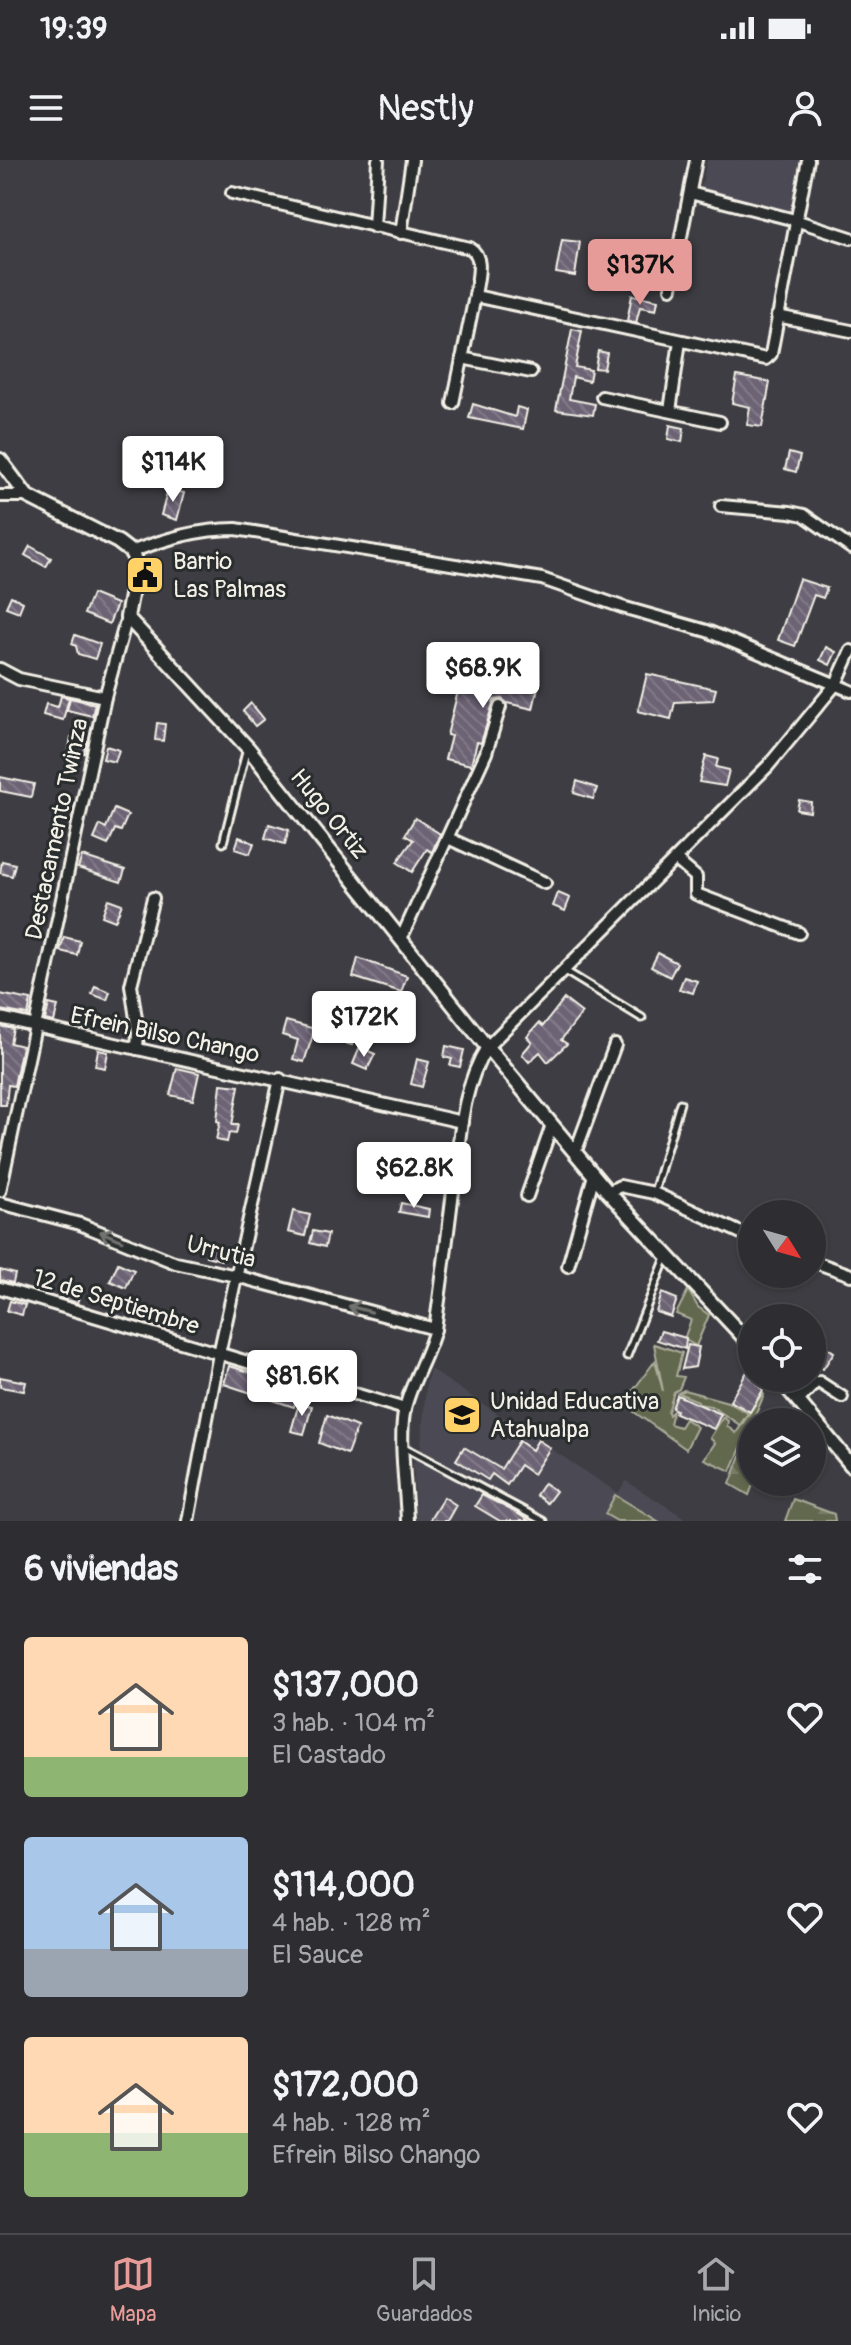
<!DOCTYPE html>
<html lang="es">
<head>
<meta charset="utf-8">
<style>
  :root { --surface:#2e2e32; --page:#36363a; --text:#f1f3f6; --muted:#a7a8ac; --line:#494a4d; --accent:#e69b98 }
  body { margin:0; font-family:Pangolin,sans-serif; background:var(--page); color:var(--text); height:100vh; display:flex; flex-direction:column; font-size:30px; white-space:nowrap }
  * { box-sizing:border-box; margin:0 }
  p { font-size:26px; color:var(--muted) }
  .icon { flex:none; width:44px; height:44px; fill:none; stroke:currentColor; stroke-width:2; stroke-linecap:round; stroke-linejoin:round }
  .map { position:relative; height:1361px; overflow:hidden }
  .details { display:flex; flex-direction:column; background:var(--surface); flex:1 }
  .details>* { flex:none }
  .needle { width:52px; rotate:127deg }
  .fabs { position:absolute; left:738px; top:1040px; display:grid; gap:16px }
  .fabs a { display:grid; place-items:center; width:88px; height:88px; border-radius:50%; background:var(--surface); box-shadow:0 2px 6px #0004,0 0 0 2px var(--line); font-size:40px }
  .price { position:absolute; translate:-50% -68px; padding:0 18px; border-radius:8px; background:#fff; color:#222; font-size:26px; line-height:52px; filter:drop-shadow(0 2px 4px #0008) }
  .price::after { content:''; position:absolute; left:50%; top:48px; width:24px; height:18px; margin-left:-12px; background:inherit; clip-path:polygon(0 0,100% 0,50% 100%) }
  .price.on { background:var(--accent); color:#111 }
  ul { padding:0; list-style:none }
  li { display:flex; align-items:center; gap:24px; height:200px; padding:0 24px }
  li span { display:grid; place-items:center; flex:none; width:224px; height:160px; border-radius:8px; color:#555 }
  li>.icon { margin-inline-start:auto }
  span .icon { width:96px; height:96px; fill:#fffc; stroke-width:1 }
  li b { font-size:34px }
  h2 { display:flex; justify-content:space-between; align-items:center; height:96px; padding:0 24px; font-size:34px }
  .status { display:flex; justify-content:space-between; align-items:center; height:56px; padding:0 40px; background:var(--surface); direction:ltr }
  .status svg { height:22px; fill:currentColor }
  header { display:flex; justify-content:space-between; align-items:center; height:104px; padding:0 24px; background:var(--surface); font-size:36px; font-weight:600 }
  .dock { display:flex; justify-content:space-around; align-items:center; height:112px; border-top:2px solid var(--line); background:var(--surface); font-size:22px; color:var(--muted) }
  .dock a { display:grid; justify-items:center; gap:4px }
  .dock .on { color:var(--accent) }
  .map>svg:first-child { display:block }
  .built { fill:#4c4852 }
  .green { fill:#62674d; stroke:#abac9a; stroke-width:2 }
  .forest { fill:url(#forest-firs); stroke:#abac9a; stroke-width:2 }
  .building { fill:url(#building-back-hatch); stroke:#f4f1e8; stroke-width:2 }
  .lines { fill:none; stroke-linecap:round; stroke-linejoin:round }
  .service-casing { stroke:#f4f1e8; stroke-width:11 }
  .minor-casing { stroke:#f4f1e8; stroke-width:16 }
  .tertiary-casing { stroke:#f4f1e8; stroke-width:18 }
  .service { stroke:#2a2d2e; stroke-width:5 }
  .minor { stroke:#2a2d2e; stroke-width:10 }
  .tertiary { stroke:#2a2d2e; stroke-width:12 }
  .oneway { stroke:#71726f }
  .labels { text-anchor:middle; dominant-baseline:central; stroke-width:6; stroke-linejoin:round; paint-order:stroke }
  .poi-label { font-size:24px; fill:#f4f1e8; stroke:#2a2d2e; text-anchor:start }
  .street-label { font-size:24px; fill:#f4f1e8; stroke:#2a2d2e }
</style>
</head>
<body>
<div class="status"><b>19:39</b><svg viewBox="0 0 49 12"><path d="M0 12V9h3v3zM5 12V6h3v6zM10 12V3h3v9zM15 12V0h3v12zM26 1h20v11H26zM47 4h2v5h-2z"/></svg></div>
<header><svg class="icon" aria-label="menu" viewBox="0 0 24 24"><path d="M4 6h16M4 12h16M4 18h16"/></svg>Nestly<svg class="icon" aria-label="person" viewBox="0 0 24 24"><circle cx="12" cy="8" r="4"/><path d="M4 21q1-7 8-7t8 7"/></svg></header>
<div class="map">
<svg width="851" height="1361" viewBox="0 0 851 1361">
  <defs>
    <pattern id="forest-firs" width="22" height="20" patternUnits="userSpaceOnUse" patternTransform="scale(2)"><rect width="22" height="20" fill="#62674d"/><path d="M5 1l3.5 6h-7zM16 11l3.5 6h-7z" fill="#797d67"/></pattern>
    <pattern id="building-back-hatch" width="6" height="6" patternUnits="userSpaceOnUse" patternTransform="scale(2)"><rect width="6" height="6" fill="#6c6374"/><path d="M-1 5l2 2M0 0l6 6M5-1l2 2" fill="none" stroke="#827a88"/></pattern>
  </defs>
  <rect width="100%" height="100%" fill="#3e3d43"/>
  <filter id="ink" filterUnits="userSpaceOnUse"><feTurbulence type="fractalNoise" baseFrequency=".0125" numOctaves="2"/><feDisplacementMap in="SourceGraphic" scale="16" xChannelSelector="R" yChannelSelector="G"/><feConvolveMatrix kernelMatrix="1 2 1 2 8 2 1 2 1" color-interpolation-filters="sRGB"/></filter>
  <g filter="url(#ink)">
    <g class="built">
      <path d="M707,0H802L791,55L700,33Z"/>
      <path d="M430,1209L618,1333L626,1321L690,1361H416L413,1304L421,1285L426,1225Z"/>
    </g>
    <g class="green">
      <path d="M688,1130L698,1147L709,1155L696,1186L684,1179L691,1160L676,1154Z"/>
      <path d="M654,1184L682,1193L676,1216L684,1217L679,1229L674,1232L668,1252L669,1255L673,1251L670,1264L680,1267L685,1259L697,1267L686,1289L623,1244L655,1201L663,1231Z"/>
      <path d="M684,1230L728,1242L748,1253L740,1265L711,1246L698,1244V1241L678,1233Z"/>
      <path d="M763,1233L764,1235L731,1311L704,1299L715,1283L710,1278L723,1257L728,1261L727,1266L736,1273Z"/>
      <path d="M615,1335L658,1361H617L605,1354Z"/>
    </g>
    <g class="forest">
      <path d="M748,1277L752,1279V1322H754L749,1335L730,1324Z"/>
      <path d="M793,1339L834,1354L835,1361H785Z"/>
    </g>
    <g class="building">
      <path d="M562,80L580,82L575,116L556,113Z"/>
      <path d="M632,135L658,140L656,150L640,147L636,163L627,161Z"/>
      <path d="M572,169L582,171L575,207L591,210L589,221L573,217L569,239L595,244L593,255L556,250Z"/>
      <path d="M598,191L607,193L604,209L595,208Z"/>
      <path d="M737,216L770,222L762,267L747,265L750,247L732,243Z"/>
      <path d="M473,244L515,257L517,247L527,250L523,269L469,258Z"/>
      <path d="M670,265L684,268L682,282L668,279Z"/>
      <path d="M789,293L800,296L796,312L785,309Z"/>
      <path d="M168,329L184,333L177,360L161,355Z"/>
      <path d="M30,386L51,398L46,407L25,395Z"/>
      <path d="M799,419L827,428L823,438L814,435L795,486L778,480Z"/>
      <path d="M92,434L117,444L109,464L84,454Z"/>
      <path d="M11,436L23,442L19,452L6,447Z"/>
      <path d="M75,475L100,484L95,499L78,494L76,486L72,484Z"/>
      <path d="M826,487L836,492L830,505L820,500Z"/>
      <path d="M511,511L540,518L533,549L507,543L502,539L494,540L481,583L477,582L471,605L445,599L451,576L447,575L462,515L507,526Z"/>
      <path d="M647,514L716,529L713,540L675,542L671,559L638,551Z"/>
      <path d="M61,536L69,538L63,560L43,555L46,544L58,547Z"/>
      <path d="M70,538L95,544L92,556L67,550Z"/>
      <path d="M251,543L264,559L255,566L243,551Z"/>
      <path d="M157,563L165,564L163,581L155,580Z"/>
      <path d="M71,577L87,581L84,593L69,589Z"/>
      <path d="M106,586L119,590L115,602L103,599Z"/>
      <path d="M706,596L718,599L716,607L729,610L725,626L699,622Z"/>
      <path d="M0,617L34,624L31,637L0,631Z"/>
      <path d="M577,621L597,628L593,639L574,633Z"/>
      <path d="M799,640L811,642L810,652L797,650Z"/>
      <path d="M114,649L128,655L121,671L115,669L108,685L94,679L100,665L106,668Z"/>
      <path d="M415,658L440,674L432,692L427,689L412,712L397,702L413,680L405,675Z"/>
      <path d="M269,664L289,670L285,684L265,678Z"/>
      <path d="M239,677L254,683L250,694L235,689Z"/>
      <path d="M82,696L125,710L121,722L78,708Z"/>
      <path d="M2,701L15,704L12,716L0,713Z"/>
      <path d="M558,733L570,738L565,751L553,746Z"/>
      <path d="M108,739L122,744L115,761L102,756Z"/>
      <path d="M64,777L80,781L77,795L60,791Z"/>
      <path d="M658,793L677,803L670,817L651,807Z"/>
      <path d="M358,798L407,816L401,832L353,817Z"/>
      <path d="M684,817L697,821L693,833L679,829Z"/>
      <path d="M95,826L110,832L107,840L92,834Z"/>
      <path d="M0,834L31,840L28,855L0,850Z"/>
      <path d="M356,837L381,846L375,865L360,860L352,885L341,882Z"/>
      <path d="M564,839L582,853L561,880L567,884L548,902L540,892L529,902L522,894L532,882L527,877L539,863L543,866Z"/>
      <path d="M49,844L58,846L54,862L45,860Z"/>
      <path d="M286,861L315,869L304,902L293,899L298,880L282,875Z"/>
      <path d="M0,866L13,869L10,883L22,886L14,926L8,925L6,945H0Z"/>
      <path d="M446,886L464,890L460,907L450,905L452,899L444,897Z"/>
      <path d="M360,887L375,894L367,910L353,904Z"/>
      <path d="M98,890L108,892L105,908L95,906Z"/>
      <path d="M417,899L429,902L422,927L411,924Z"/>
      <path d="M177,908L199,913L193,940L170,935Z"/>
      <path d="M221,924L239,926L232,965H238L236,974L229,973L227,982L216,980L220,962L217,961Z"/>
      <path d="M401,1043L429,1049L428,1057L399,1052Z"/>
      <path d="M293,1051L310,1055L305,1076L288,1072Z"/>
      <path d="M313,1071L328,1074L325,1087L310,1083Z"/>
      <path d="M209,1086L223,1089L221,1100L206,1096Z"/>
      <path d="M118,1103L134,1110L126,1128L110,1121Z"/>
      <path d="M0,1110L15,1114L13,1123L0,1120Z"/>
      <path d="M64,1126L81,1131L77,1143L60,1138Z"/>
      <path d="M662,1133L677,1139L671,1157L656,1152Z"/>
      <path d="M10,1141L25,1145L22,1155L7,1151Z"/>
      <path d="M661,1171L686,1178L685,1189L657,1180Z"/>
      <path d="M822,1184L834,1192L823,1209L812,1202Z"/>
      <path d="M688,1185L699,1187L695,1207L682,1209Z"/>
      <path d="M229,1206L300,1227L294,1247L224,1224Z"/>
      <path d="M748,1210L752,1218H754L763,1230L750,1252L730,1241Z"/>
      <path d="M0,1217L26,1222L24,1231L0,1227Z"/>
      <path d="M677,1235L721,1254L714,1269L675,1253L676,1250L672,1248Z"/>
      <path d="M299,1243L312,1246L304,1274L291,1271Z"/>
      <path d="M327,1255L357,1267L347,1294L319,1283Z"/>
      <path d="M538,1280L550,1288L533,1314L520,1305L507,1325L492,1314L488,1320L456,1300L464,1287L501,1309L519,1281L532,1290Z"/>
      <path d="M544,1323L556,1331L547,1343L536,1335Z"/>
      <path d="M482,1335L515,1352L529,1361H500L475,1346Z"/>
      <path d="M444,1337L456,1345L447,1361H429Z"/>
    </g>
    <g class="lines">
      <g class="service-casing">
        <g id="service">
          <path d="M223,683L247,588"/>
          <path d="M565,811L642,858"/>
          <path d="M654,1032L680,943"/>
          <path d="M627,1196L667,1095"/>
          <path d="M404,1287L543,1361"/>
        </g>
      </g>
      <g class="minor-casing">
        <g id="minor">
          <path d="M232,33L470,88C485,97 477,120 475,136L766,199L771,194L808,0"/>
          <path d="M690,33L795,60L851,78"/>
          <path d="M374,67L378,0"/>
          <path d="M401,73L412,0"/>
          <path d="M671,128L696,0"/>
          <path d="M777,156L851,171"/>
          <path d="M462,198L531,212"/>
          <path d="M602,237L720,262"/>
          <path d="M453,243L475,136"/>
          <path d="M670,251L680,181"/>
          <path d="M0,336H27"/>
          <path d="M721,346L790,352L804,355L851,388"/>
          <path d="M131,392C165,379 199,369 236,369L542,419L622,447L707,471L851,531"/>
          <path d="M0,509L19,519L105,537"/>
          <path d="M448,678L545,723"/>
          <path d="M675,699L696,717V734L799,773"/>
          <path d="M401,779L486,593L500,547"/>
          <path d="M0,858L462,962"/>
          <path d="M137,889L138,872L131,825L153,738"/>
          <path d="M575,993L615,885"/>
          <path d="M0,1031L105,537L127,457"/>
          <path d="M608,1032L620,1026L654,1033L752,1078"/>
          <path d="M527,1036L552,965"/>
          <path d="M0,1043L80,1064L176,1103L236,1116L435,1169"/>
          <path d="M812,1101L851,1115"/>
          <path d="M568,1106L594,1015"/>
          <path d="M0,1128L405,1249"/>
          <path d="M798,1241L815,1223L819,1222L842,1237"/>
          <path d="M188,1361L219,1194L280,919"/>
          <path d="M407,1361C406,1330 399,1282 404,1253C409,1225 428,1197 435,1169C442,1120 448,1072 454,1023C460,977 462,927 487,887L768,606L836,524L851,491"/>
        </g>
      </g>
      <g class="tertiary-casing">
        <g id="tertiary">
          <path d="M0,300L27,336L118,382L131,392L137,404L127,457L248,588L487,887L608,1032L752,1186"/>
          <path d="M779,1218L851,1305"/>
        </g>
      </g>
      <use href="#service" class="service"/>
      <use href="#minor" class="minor"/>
      <use href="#tertiary" class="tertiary"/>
    </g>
    <defs><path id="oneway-shaft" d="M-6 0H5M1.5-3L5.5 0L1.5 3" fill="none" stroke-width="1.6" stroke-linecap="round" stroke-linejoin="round" transform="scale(2)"/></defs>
    <g class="oneway">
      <use href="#oneway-shaft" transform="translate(111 1076) rotate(-158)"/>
      <use href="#oneway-shaft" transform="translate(360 1149) rotate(-165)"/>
    </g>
  </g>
  <defs>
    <g id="civic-square" transform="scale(2)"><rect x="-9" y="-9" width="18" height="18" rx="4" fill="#ffd166" stroke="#2a2d2e"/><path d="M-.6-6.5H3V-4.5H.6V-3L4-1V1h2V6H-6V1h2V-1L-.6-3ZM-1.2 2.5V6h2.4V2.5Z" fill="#111"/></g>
    <g id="school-square" transform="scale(2)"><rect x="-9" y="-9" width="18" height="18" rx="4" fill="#ffd166" stroke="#2a2d2e"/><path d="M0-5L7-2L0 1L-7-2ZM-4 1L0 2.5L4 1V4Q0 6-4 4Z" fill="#111"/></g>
  </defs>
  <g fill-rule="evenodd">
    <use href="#civic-square" x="145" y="415"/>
    <use href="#school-square" x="462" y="1255"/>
  </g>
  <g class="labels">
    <g class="poi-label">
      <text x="173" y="401">Barrio<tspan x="173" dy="28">Las Palmas</tspan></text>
      <text x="490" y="1241">Unidad Educativa<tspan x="490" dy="28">Atahualpa</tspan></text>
    </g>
    <g class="street-label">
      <text transform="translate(329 654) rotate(51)">Hugo Ortiz</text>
      <text transform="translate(57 669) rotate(-78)">Destacamento Twinza</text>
      <text transform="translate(165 875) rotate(12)">Efrein Bilso Chango</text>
      <text transform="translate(221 1092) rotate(14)">Urrutia</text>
      <text transform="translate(116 1142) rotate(17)">12 de Septiembre</text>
    </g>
  </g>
</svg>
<div class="fabs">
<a><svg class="needle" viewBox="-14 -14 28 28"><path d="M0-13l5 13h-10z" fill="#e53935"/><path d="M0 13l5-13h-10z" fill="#a7a8ac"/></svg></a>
<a><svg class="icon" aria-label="locate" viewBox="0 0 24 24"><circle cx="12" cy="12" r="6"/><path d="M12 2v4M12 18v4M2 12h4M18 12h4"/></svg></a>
<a><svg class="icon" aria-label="layers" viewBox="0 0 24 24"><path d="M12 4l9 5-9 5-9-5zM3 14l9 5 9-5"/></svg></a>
</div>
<b class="price on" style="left:640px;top:147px">$137K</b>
<b class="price" style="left:173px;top:344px">$114K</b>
<b class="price" style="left:483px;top:550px">$68.9K</b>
<b class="price" style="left:364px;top:899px">$172K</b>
<b class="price" style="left:414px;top:1050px">$62.8K</b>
<b class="price" style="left:302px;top:1258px">$81.6K</b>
</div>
<section class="details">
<h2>6 viviendas<svg class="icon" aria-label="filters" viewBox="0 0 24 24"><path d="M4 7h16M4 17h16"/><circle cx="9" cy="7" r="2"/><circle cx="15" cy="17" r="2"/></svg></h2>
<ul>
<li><span style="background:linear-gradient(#ffd9b3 75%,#8fb573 0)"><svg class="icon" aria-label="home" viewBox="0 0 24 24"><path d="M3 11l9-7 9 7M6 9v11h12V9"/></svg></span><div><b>$137,000</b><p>3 hab. · 104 m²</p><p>El Castado</p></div><svg class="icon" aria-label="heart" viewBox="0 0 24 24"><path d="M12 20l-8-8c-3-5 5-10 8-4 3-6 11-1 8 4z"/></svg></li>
<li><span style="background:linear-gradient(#a9c7e8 70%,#9aa5b1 0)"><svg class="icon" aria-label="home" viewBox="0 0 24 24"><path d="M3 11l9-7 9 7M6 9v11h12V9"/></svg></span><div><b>$114,000</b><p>4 hab. · 128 m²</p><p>El Sauce</p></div><svg class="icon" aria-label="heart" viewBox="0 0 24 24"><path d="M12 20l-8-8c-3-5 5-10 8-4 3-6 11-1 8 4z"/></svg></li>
<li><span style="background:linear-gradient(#ffd9b3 60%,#8fb573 0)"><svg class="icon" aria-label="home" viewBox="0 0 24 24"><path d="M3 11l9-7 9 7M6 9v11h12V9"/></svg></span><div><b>$172,000</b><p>4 hab. · 128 m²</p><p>Efrein Bilso Chango</p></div><svg class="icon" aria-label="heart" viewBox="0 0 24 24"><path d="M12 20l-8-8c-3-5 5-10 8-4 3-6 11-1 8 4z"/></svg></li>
</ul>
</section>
<nav class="dock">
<a class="on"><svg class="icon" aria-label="map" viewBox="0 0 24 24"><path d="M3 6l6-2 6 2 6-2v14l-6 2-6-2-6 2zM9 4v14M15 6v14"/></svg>Mapa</a>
<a><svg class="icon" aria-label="saved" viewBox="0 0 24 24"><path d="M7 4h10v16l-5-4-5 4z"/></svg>Guardados</a>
<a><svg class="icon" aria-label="home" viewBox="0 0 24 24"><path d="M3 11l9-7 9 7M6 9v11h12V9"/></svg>Inicio</a>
</nav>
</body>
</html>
